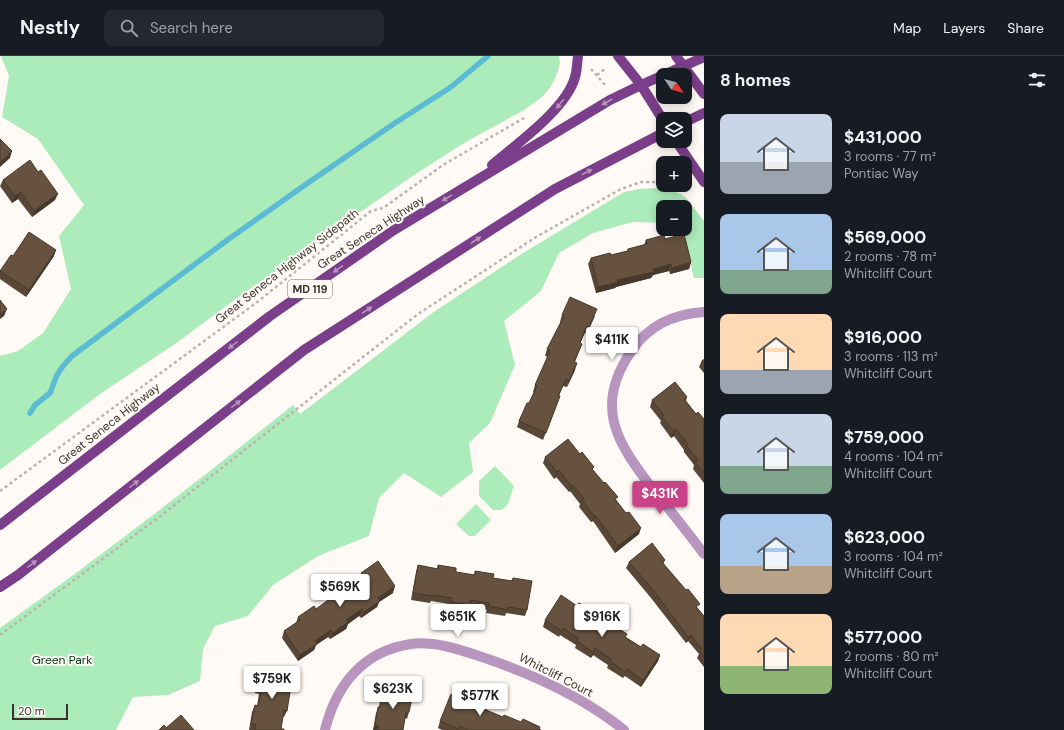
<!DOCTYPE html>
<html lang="en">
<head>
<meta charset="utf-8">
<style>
  :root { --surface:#171b24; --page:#242831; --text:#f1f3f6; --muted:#9ea1a6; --line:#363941; --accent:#c84387 }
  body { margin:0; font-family:"DM Sans",sans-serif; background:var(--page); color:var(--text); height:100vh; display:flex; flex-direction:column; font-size:15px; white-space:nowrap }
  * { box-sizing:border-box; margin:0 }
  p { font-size:13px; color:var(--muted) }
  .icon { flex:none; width:22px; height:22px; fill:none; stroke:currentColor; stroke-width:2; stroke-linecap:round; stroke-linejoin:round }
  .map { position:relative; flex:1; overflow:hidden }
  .side { display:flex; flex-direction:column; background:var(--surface); width:360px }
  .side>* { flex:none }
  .needle { width:26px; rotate:125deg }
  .buttons { position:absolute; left:656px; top:12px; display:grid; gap:8px }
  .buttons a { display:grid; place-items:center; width:36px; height:36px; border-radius:8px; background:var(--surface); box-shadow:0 2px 10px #0003; font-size:20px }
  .scale { position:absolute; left:12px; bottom:10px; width:56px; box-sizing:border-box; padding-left:4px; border:2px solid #3b322a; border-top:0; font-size:11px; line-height:14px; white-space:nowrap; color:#3b322a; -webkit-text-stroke:3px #fffaf6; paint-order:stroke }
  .price { position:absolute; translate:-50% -34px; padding:0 9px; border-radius:4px; background:#fff; color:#222; font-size:13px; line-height:26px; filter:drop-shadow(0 1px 2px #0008) }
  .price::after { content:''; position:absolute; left:50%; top:24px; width:12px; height:9px; margin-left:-6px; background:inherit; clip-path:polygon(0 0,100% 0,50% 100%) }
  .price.selected { background:var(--accent); color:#fff }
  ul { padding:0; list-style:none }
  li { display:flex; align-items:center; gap:12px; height:100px; padding:0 16px }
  li span { display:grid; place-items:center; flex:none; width:112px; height:80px; border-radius:8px; color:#555 }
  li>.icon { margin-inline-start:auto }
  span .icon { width:48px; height:48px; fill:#fffc; stroke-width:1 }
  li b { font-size:17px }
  h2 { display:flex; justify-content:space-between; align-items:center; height:48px; padding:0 16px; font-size:17px }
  header { display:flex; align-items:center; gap:24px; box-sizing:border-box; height:56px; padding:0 20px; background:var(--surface); border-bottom:1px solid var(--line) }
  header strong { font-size:19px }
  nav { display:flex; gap:22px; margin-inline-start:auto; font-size:14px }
  .search { width:280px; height:36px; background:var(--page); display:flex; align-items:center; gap:10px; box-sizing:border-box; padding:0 14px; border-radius:8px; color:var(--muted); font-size:15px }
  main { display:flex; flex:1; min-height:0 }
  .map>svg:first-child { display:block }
  .green { fill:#acebba }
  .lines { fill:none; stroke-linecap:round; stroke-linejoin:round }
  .stream { stroke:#5bbbd3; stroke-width:5.5 }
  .path { stroke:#bab3ae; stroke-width:2.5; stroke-dasharray:3 3; stroke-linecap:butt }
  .minor { stroke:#b795bf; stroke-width:10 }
  .major { stroke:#7b3e8a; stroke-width:10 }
  .wall { fill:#584736 }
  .shaded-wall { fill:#47392c }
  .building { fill:#66523f; stroke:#47392c }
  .oneway { fill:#b693bb }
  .labels { text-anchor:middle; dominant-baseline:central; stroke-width:4; stroke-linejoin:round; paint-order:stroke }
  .shield { fill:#fffaf6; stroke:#766e67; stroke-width:1 }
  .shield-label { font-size:11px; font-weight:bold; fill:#3b322a }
  .street-label { font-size:12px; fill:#3b322a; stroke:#fffaf6 }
  .park-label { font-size:12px; fill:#033717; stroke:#fffaf6 }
</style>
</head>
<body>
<header>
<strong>Nestly</strong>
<div class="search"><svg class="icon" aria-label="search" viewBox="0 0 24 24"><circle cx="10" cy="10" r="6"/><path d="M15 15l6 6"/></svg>Search here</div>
<nav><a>Map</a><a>Layers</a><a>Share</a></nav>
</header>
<main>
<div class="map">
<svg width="704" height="674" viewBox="0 0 704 674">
  <rect width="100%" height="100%" fill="#fffaf6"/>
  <g class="green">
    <path d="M1,0H559L560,7L557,18L550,32L541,42L524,54L464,87L414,119L251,232L175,288L100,338L0,414V300L18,295L43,277L71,233L59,180L84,149L38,83L2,61L9,20Z"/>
    <path d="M658,132L670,134L681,138L687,143L704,165V222H694L682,173H685V151H663V167L633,166L593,177L559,197L541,235L504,265L515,309L490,367L469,387L473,416L441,441L404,417L379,442L369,480L318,500L273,529L248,560L215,570L203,593L200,625L168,639L133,641L116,674H0V572C100,501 197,426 293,349L300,358L435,255L523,197L624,136L639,133Z"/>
    <path d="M495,410L514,430L508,448L502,454H493L479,440V425Z"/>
    <path d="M476,448L491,464L475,480H469L456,468Z"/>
  </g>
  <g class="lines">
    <path class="stream" d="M30,357L35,349L50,337L57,319L63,310L72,300L226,185L302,131L395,67L451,31L488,0"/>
    <g class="path">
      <path d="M591,13L606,30"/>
      <path d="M597,19L606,12"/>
      <path d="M673,129L677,130L678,129"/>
      <path d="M0,435L256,247L371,155L383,152L443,109L524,62"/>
      <path d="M0,579L159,461L418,258L536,181L621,133L641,126H652L663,127"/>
    </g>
    <g class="minor">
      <path d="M704,256C674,258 649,269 632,294C592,352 618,388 655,436C672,456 688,477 704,498"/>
      <path d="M325,674C336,629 363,595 411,588C434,585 458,593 479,600C530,617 582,640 624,674"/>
    </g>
    <g class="major">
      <path d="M618,0L641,29L663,64"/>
      <path d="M676,0L704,38"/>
      <path d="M685,66L704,57"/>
      <path d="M676,85L704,126"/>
      <path d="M492,109C517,88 567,52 575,21C577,15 577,7 578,0"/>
      <path d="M0,469L270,260L394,174L610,44L641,29L704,1"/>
      <path d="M0,531L18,519L304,294L555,133L663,77"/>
    </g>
  </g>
  <g class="wall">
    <path d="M38,116L55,144L32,161L18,143L12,147L0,130L3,124Z"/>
    <path d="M665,183L691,206L689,213L670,218L669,215L653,219L651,222L616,231L615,232L596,237L588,208L591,202L611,199L627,195L628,193L644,189L646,184Z"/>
    <path d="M13,200H54L26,241L0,223V215Z"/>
    <path d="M562,259L595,260L587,278L585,277L580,287L582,288L575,306V314L567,331L563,330L559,340H560L543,384L517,371L519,365L529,347L534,336H533L535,329L548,301L545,300L547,293L561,266H560Z"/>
    <path d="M704,303V317L699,311L702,304Z"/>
    <path d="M687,341L686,345L696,358L704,363V427L693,413L694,409L684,396V394L674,380L671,382L660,367L661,365L650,351L652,344Z"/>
    <path d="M580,398L593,414L616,444L639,478L615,497L593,465L591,466L579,451L580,448L570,435L569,436L556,421L554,423L543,407L545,401Z"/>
    <path d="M665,504L663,508L704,560V611L697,602L699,598L688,585L686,587L651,542L626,512L629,506Z"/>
    <path d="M418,509L437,513L438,509L456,516L474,519L475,515L493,522L512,525L513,522L527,554L525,560L506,557L505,560L486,557L487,554L469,551L467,556L449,552V548L431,545L430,547L411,544L416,516Z"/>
    <path d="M361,517L393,537L379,546L377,551L361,562L359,560L348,568L346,573L330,583L328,581L316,589L314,594L298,605L282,582L284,575L296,567L298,561L316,553L328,545L330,539L347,532L359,524Z"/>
    <path d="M577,550L595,557L594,561L641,591L660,599L658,605L641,631L625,620L623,622L607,612L608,609L593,599L591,602L575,592L576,589L560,579L559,581L543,571L545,564Z"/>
    <path d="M261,611L287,635V655L284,661H283L281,673L284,674H249L252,656L255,649L257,650L259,638L255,637L258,618Z"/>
    <path d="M383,632L409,656L407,663L405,662L403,674H373L376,657L379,651L381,639Z"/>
    <path d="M486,654L503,661L541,674H442L438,672L440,665Z"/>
  </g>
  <g class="shaded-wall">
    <path d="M12,95L10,102L0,111V107Z"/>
    <path d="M21,136L18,143L12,147L15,140Z"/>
    <path d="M58,138L55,144L32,161L34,155Z"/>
    <path d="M56,194L54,200L26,241L29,234Z"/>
    <path d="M691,206L689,213L670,218L672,212Z"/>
    <path d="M671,208L669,215L653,219L651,222L616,231L615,232L596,237L598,231L653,213Z"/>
    <path d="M7,253L4,260L0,263V258Z"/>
    <path d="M577,307L575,314L567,331L569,325Z"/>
    <path d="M676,373L674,380L671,382L674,375Z"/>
    <path d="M559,414L556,421L554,423L557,416Z"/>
    <path d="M573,429L570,435L569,436L571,430Z"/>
    <path d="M595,459L593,465L591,466L594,460Z"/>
    <path d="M641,472L639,478L615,497L618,490Z"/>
    <path d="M395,530L393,537L379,546L377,551L361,562L364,556L378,542Z"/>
    <path d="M362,553L359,560L348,568L346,573L330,583L333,577L346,564Z"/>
    <path d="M331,574L328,581L316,589L314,594L298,605L300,599L315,585Z"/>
    <path d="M691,579L688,585L686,587L688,581Z"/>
    <path d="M595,592L593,599L591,602L593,596Z"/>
    <path d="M660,599L658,605L641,631L643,624Z"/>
    <path d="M375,669L379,670L377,674H373Z"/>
  </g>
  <g class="building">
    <path d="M0,83L12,95L0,107Z"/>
    <path d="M30,104L38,116L41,114L58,138L34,155L21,136L15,140L3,124Z"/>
    <path d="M29,176L56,194L29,234L0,215L11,199L13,200Z"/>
    <path d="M684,178L691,206L672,212L671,208L653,213L654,216L617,224L618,226L598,231L591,202L610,197L611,199L628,195V193L647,188L646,184L664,179L665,183Z"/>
    <path d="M570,241L597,253L589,271L587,270L580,287L582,288L574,306L577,307L569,325L566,323L558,340H560L546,377L519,365L527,347H529L537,330L535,329L550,295L547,293L564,260L562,259Z"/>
    <path d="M0,244L7,253L0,258Z"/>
    <path d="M675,326L687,341L684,343L696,358L698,356L704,363V417L695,406L698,404L686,389L688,388L676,373L674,375L662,361L664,359L652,344Z"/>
    <path d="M568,383L580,398L582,396L594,411L592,413L604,427L605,426L618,441L615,443L626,457L629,456L641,472L618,490L595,459L594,460L582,444L584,443L573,429L571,430L559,414L557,416L545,401Z"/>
    <path d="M652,487L665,504L662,506L686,534L688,533L700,548L696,551L704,560V601L700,596L702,593L691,579L688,581L654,535L629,506Z"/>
    <path d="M378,505L395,530L378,542L380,545L364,556L362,553L346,564L348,566L333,577L331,574L315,585L317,588L300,599L284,575L300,564L298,561L314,550L316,553L331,542L330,539L345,529L347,532L364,521L361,517Z"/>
    <path d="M418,509L438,513V509L456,512V516L475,519V515L494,518L493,522L512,525L513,522L532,525L527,554L508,551V554L489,550V547L470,544V549L451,546L452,542L433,539V540L413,537Z"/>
    <path d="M561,539L577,550L579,547L595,557L593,560L609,571L611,568L627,578L625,581L641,591L643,588L660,599L643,624L627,613L625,616L610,605L611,603L595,592L593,596L577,585L579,583L563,572L562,575L545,564Z"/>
    <path d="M261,611L290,616L287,635L290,636L287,655L284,654L281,673H284V674H255L256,668H251L255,649L258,650L262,631L258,630Z"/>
    <path d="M383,632L413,638L409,656H406L403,674H378L379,670L375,669L378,651H380Z"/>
    <path d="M451,638L469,646L470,643L488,651L486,654L503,661L504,659L521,666L523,663L540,671L539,673L541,674H469L459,670L458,673L440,665Z"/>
    <path d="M181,659L194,674H159L164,669L166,672Z"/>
  </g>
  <defs><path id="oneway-solid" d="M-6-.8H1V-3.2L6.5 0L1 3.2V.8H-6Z"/></defs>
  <g class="oneway">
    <use href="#oneway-solid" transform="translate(607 46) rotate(150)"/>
    <use href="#oneway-solid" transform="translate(560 48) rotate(128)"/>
    <use href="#oneway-solid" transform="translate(587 116) rotate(-28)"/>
    <use href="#oneway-solid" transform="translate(447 142) rotate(149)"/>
    <use href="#oneway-solid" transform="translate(476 184) rotate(-33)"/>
    <use href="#oneway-solid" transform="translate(338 213) rotate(145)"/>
    <use href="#oneway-solid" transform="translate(367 254) rotate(-33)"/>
    <use href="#oneway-solid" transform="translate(233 289) rotate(142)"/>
    <use href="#oneway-solid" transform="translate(236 348) rotate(-38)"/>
    <use href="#oneway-solid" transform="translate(134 428) rotate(-38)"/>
    <use href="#oneway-solid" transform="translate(32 508) rotate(-38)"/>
  </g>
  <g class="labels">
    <rect class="shield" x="288" y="224" width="44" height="18" rx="3"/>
    <g class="shield-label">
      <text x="310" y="233">MD 119</text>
    </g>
    <g class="street-label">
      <text transform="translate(371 176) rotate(-33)">Great Seneca Highway</text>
      <text transform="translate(287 210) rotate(-38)">Great Seneca Highway Sidepath</text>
      <text transform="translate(109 368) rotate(-38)">Great Seneca Highway</text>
      <text transform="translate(556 619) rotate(27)">Whitcliff Court</text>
    </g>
    <g class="park-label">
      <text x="62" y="604">Green Park</text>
    </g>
  </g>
</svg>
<div class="buttons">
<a><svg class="needle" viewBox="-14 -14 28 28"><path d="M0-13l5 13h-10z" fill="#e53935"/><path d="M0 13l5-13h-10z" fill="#9ea1a6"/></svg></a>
<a><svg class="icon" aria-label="layers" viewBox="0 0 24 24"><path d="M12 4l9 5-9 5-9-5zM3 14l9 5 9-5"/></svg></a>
<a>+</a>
<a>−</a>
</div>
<div class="scale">20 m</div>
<b class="price" style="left:612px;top:305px">$411K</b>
<b class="price selected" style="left:660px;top:459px">$431K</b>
<b class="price" style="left:340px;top:552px">$569K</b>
<b class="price" style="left:458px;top:582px">$651K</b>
<b class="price" style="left:602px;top:582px">$916K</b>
<b class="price" style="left:272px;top:644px">$759K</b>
<b class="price" style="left:393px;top:654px">$623K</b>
<b class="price" style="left:480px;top:661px">$577K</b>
</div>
<section class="side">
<h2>8 homes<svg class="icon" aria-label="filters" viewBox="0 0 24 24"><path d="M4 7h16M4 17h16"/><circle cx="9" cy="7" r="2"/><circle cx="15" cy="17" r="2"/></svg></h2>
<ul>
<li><span style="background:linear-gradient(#c9d6e8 60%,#9aa5b1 0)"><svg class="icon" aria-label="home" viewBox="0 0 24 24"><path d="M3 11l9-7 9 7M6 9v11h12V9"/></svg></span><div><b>$431,000</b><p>3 rooms · 77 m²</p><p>Pontiac Way</p></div></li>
<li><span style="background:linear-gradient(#a9c7e8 70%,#7fa58c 0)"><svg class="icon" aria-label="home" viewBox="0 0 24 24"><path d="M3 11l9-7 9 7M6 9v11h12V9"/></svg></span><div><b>$569,000</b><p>2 rooms · 78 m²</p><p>Whitcliff Court</p></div></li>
<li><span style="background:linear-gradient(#ffd9b3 70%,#9aa5b1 0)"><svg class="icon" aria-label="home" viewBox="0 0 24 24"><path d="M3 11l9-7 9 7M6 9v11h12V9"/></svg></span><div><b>$916,000</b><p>3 rooms · 113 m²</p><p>Whitcliff Court</p></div></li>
<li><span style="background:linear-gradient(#c9d6e8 65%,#7fa58c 0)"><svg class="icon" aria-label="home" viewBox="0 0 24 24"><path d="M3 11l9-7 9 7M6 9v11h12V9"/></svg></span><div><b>$759,000</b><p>4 rooms · 104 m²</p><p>Whitcliff Court</p></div></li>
<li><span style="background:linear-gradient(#a9c7e8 65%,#b9a48a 0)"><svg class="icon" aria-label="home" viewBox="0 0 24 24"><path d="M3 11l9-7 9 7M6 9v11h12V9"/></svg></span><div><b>$623,000</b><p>3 rooms · 104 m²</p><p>Whitcliff Court</p></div></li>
<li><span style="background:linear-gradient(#ffd9b3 65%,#8fb573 0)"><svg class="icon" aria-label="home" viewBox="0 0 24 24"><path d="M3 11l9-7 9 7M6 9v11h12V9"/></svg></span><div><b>$577,000</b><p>2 rooms · 80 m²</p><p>Whitcliff Court</p></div></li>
</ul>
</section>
</main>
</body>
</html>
